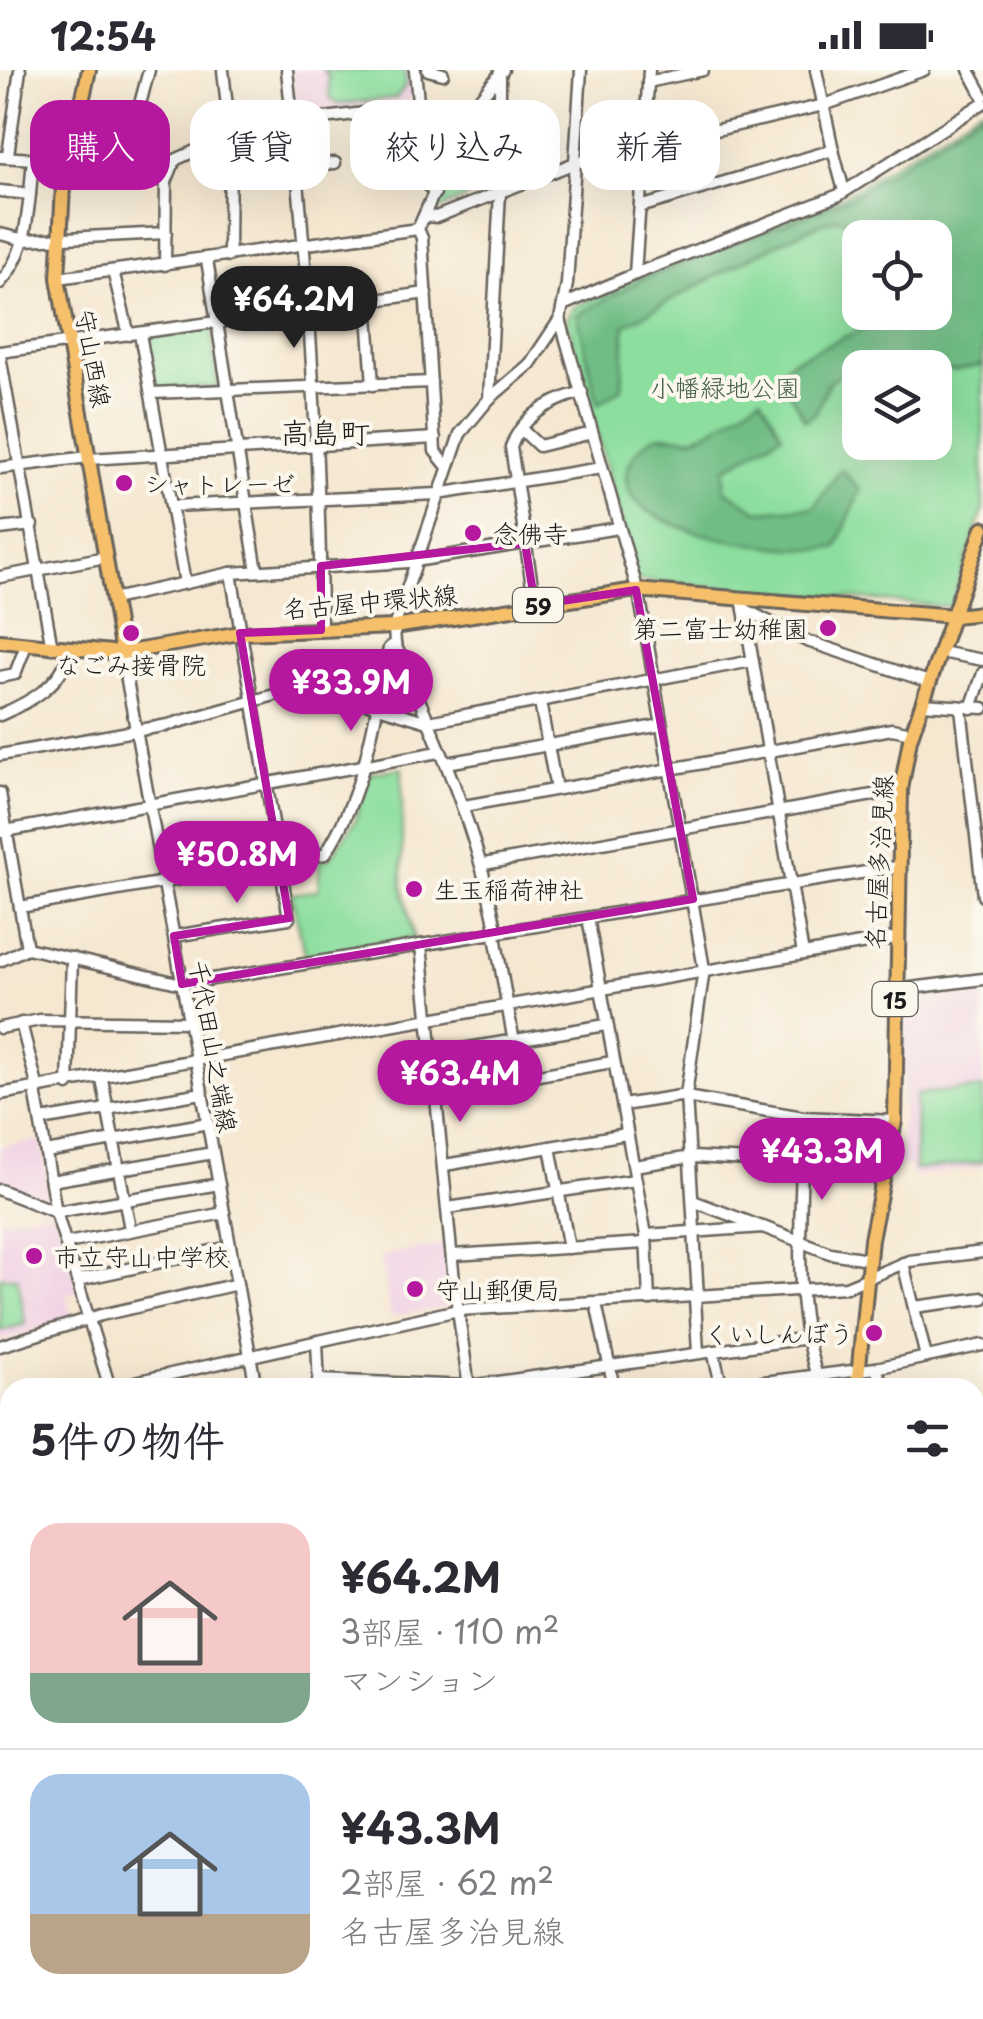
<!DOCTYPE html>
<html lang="ja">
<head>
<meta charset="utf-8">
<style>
  :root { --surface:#fff; --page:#f2f2f3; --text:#2b2b33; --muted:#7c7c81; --line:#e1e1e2; --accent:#b5179e }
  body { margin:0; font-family:"Playpen Sans","Klee One",sans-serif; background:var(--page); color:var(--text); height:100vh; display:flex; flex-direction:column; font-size:38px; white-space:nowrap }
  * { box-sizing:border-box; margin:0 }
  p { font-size:32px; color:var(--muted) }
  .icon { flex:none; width:55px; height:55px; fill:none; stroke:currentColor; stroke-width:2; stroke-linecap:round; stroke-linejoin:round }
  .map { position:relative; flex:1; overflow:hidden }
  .drawer { position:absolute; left:0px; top:1308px; width:985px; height:642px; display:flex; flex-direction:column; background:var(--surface); border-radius:30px 30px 0 0; box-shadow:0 10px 40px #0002 }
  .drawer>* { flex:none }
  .hud { position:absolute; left:30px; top:30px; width:925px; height:90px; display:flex; gap:20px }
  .buttons { position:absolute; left:842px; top:150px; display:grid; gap:20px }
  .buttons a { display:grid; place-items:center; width:110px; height:110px; border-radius:20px; background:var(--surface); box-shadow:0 10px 40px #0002; font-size:50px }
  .price { position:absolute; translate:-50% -85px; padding:0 22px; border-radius:35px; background:var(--accent); color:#fff; font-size:32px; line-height:65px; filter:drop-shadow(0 2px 5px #0008) }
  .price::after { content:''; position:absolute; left:50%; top:60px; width:30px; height:22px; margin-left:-15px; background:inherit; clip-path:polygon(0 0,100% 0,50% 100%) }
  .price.selected { background:#222; color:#fff }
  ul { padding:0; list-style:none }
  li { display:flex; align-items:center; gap:30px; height:250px; padding:0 30px }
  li+li { border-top:2px solid var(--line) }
  li span { display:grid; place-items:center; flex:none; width:280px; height:200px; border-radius:30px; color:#555 }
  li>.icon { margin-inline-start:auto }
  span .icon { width:120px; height:120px; fill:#fffc; stroke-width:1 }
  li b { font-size:42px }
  h2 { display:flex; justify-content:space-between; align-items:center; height:120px; padding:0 30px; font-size:42px }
  .tag { padding:0 35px; border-radius:30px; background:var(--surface); box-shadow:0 10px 40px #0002; font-size:35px; line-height:90px }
  .tag.selected { background:var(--accent); color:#fff }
  .status { display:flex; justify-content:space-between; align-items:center; height:70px; padding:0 50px; background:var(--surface); direction:ltr }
  .status svg { height:28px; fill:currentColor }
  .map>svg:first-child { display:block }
  .built { fill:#f0d0e4 }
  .green { fill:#8cde9f; stroke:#547d5e; stroke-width:2.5; fill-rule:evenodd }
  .forest { fill:#71bd86; stroke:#466c51; stroke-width:2.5 }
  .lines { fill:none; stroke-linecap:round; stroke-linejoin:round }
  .minor-casing { stroke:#68635b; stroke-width:15 }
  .major-casing { stroke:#68635b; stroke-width:18 }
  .minor { stroke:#fff; stroke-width:10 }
  .major { stroke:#f6c06b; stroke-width:12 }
  .rail-casing { stroke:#1c1c1c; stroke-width:6 }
  .rail { stroke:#fbf7ec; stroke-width:2.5; stroke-dasharray:8; stroke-linecap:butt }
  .marked { fill:none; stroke:#b5179e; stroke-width:8; stroke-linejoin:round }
  .poi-dot { fill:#b5179e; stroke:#fbf7ec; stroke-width:4 }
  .labels { text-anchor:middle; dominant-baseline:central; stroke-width:8; stroke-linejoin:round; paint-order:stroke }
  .shield { fill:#fbf7ec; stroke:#5f5e5a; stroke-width:2.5 }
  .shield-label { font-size:22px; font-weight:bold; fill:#1c1c1c }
  .street-label { font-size:25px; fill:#1c1c1c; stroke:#fbf7ec }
  .park-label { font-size:25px; fill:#43604a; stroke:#fbf7ec }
  .poi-label { font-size:25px; fill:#1c1c1c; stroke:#fbf7ec; text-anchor:start }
  .quarter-label { font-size:30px; fill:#1c1c1c; stroke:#fbf7ec }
</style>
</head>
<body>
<div class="status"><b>12:54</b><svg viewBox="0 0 49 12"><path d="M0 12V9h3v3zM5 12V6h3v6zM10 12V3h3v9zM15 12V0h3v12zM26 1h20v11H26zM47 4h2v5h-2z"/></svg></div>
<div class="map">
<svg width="983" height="1949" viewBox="0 0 983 1949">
  <rect width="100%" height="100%" fill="#fbf7ec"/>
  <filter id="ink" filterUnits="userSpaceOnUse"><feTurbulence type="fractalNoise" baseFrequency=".01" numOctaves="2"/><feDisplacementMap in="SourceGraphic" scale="20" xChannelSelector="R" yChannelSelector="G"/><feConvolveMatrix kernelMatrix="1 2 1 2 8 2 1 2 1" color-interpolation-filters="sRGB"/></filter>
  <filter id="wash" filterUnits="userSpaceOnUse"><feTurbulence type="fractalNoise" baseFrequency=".0048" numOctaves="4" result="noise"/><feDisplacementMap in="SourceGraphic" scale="40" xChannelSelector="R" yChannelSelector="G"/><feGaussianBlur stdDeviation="2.25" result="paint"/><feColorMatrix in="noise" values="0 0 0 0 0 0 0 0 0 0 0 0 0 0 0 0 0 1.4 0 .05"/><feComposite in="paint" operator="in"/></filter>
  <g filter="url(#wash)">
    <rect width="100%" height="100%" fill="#f5e7d0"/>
    <g class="built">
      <path d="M292,0H411L414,29L299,47Z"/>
      <path d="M983,913V1097L912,1107L909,1096L897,1097L903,1043L902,925Z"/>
      <path d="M41,1070L52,1132L0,1114V1077Z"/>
      <path d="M48,1141L56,1146L79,1222L66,1225L72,1250L0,1272V1150Z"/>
      <path d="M445,1174L450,1231L445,1237L391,1247L380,1186Z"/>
    </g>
    <g class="green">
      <path d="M323,0H405L406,15L396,28L338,34L330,28L328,5Z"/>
      <path d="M493,18L496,20L492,116L439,140L436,137L473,46Z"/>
      <path d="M983,37V440L951,537L636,510L567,249L572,238L654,199L842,127ZM860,168H935V242H860ZM860,298H935V372H860Z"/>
      <path d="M208,257L212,260L217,318L154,317L147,265Z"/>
      <path d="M402,698V814L414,868L306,887L291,824L318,820L320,789L330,788L355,751L369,703Z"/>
      <path d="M983,1018V1092L915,1100L916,1024Z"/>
      <path d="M0,1207H17L25,1254L0,1261Z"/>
    </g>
    <g class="forest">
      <path d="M983,41V295L954,301L860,290L828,313L816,343L805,350L779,304L789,292L898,243L935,242V168C921,168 901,171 889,166C870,159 860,149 839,149C815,148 659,238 625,255L622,318L598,334L577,245L645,208L850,128Z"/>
      <path d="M761,327L782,364L725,399V420L758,441L814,437L841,399L860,420L837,477C795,487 571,460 639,379C661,354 672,371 695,367C711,363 745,337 761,327Z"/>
    </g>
  </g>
  <g filter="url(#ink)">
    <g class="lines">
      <g class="minor-casing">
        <g id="minor">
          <path d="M223,0L230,65L229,186"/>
          <path d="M287,0C307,187 320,372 321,560"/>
          <path d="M415,0L426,114L435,123"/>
          <path d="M428,0L443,4"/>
          <path d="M969,0L983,26"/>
          <path d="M648,12L703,0"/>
          <path d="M79,48L135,53L149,0"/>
          <path d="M229,60L419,36"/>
          <path d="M833,80L844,121"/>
          <path d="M8,85L20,0"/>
          <path d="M0,87L69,91"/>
          <path d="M69,92L108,93L166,112"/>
          <path d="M297,96L335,93"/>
          <path d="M0,121L30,124C26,159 24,186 0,213"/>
          <path d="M30,124L33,88"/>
          <path d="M640,137L833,80L816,0"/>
          <path d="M427,146L436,147L575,93L824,35L924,0"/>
          <path d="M0,164L25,170L166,163"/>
          <path d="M207,190L257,501"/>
          <path d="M165,195L166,112L175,90L230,65"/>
          <path d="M113,201L129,265"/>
          <path d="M635,204L839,125L983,33"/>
          <path d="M58,208L418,159"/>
          <path d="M367,230L373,315"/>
          <path d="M563,235L635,204L649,0"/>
          <path d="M560,249L640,529L704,899L686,1025L698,1227"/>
          <path d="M140,264L185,513"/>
          <path d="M0,282L426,223"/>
          <path d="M0,286L52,578"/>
          <path d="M151,323L431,312"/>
          <path d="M489,329L500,122V0"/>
          <path d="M522,360L539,376L592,363"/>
          <path d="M88,389L435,368"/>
          <path d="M447,396L435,381L422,168L418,159L470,41L503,0"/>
          <path d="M0,398L88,387"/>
          <path d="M172,436L438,424L602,398"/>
          <path d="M0,459L32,455"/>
          <path d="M0,507L106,487"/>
          <path d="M742,528L803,884"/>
          <path d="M113,529L231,503L409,492L618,458"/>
          <path d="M535,535L511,377C522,346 552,330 582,322"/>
          <path d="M744,539L807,571L929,612"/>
          <path d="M940,582L983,590"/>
          <path d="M122,583L256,1318"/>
          <path d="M0,607L15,604L26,575"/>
          <path d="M540,632L556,719"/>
          <path d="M922,634L983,638"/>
          <path d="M961,638L983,826"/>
          <path d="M971,638L983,603"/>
          <path d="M0,645C30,632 62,615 70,580"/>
          <path d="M0,685L168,655L296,619L342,626L428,652L752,591"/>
          <path d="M447,693L662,655"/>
          <path d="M0,723L27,878"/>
          <path d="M464,736L892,659L912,663"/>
          <path d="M0,762L439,682"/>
          <path d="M484,794L901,720"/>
          <path d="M20,837L325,784C366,722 374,649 389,578L395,574"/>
          <path d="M588,848L646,1165L649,1230"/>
          <path d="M496,859C477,758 436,668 395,574L394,557L460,364L489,329L530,294L560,249L567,214L581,0"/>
          <path d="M494,860L520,1006"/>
          <path d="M174,866L289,848L231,503"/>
          <path d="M421,875L454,1211L469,1318"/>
          <path d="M0,891L27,878L182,914L897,797"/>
          <path d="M895,920L983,909"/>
          <path d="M21,953L38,1019"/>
          <path d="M0,958L40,950L189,952"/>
          <path d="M432,984L606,955"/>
          <path d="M102,1009L130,1159"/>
          <path d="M68,1015L72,888"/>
          <path d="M35,1020L56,1142L110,1318"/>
          <path d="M437,1023L612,992"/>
          <path d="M0,1024L895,868"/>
          <path d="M686,1027L803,1047L895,1051"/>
          <path d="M623,1035L686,1025"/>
          <path d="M803,1047C803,1136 789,1232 821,1318"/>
          <path d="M41,1050L202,1023"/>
          <path d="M550,1077L569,1178"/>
          <path d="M46,1082L208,1053"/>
          <path d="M445,1095L626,1064"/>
          <path d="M634,1096L692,1087L889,1097"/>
          <path d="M51,1111L213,1083"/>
          <path d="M0,1120L56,1142L219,1114"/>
          <path d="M693,1131L762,1157"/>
          <path d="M448,1138L635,1110"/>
          <path d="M646,1165L763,1157L830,1183L868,1189"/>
          <path d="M67,1173L224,1143"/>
          <path d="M453,1185L645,1173"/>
          <path d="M903,1193L926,1287"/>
          <path d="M78,1210L230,1177"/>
          <path d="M695,1228L698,1283"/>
          <path d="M596,1233L614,1318"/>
          <path d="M914,1237L983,1228"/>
          <path d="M317,1271L319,1318"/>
          <path d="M0,1276L101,1245L237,1214"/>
          <path d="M713,1281L722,1318"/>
          <path d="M876,1298L883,1318"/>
          <path d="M318,1310L469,1316L807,1268"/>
          <path d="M108,1318L458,1240L846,1217L909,1191L983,1182"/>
          <path d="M714,1318L876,1298L983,1275"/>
          <path d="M0,1350L10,1347"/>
          <path d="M0,1400L10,1397"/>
          <path d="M0,1448L10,1444"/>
          <path d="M975,1497L983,1494"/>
          <path d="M0,1498L10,1496"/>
          <path d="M975,1529L983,1526"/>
          <path d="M0,1536L10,1590"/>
          <path d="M975,1587L983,1582"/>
          <path d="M0,1599H10"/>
          <path d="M0,1634L10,1632"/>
          <path d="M0,1692L10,1690"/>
          <path d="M975,1821L983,1839"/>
          <path d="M0,1860L10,1856"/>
          <path d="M0,1908L10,1904"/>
          <path d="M975,1909L983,1906"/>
          <path d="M0,1922L10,1919"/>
          <path d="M98,1940L100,1949"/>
          <path d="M199,1940L200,1949"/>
          <path d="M276,1940L278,1949"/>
          <path d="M380,1940L382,1949"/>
          <path d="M554,1940L557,1949"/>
          <path d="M648,1940L652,1949"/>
          <path d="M774,1940L778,1949"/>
          <path d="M851,1940L855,1949"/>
          <path d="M126,1949L155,1940"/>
          <path d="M421,1949L446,1940"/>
          <path d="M680,1949L705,1940"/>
          <path d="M864,1949L889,1940"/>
        </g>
      </g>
      <g class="major-casing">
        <g id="major">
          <path d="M89,0L63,117L58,208L122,583"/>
          <path d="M0,571L122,583L240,563L394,557L636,520L954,546L983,543"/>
          <path d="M857,1318L871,1169L895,1051L901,720L910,669L983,458"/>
          <path d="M975,1430L983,1427"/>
          <path d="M0,1790L10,1787"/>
        </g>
      </g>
      <use href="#minor" class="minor"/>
      <use href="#major" class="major"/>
      <g class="rail-casing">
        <g id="rail">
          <path d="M975,1508L983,1505"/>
          <path d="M0,1918L10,1914"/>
        </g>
      </g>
      <use href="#rail" class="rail"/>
    </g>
  </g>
  <path class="marked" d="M525,473L535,535L636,520L693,829L182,914L174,866L289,848L240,563L321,560V496Z"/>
  <g class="poi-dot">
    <circle cx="124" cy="413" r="10"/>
    <circle cx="473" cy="463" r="10"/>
    <circle cx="828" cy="558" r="10"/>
    <circle cx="131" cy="563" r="10"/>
    <circle cx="414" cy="819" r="10"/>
    <circle cx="34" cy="1186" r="10"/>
    <circle cx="415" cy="1219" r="10"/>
    <circle cx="874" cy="1263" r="10"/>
  </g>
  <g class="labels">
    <g class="shield">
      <rect x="513" y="518" width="50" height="34" rx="8"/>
      <rect x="872.5" y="912" width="45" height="34" rx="8"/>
    </g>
    <g class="shield-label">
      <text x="538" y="535">59</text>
      <text x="895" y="929">15</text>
    </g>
    <g class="street-label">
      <text transform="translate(94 288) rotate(80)">守山西線</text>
      <text transform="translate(370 531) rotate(-5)">名古屋中環状線</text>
      <text transform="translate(878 792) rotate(-87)">名古屋多治見線</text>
      <text transform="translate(214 976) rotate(80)">千代田山之端線</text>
    </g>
    <g class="park-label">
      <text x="725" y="317">小幡緑地公園</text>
    </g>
    <g class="poi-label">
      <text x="144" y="413">シャトレーゼ</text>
      <text x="493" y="463">念佛寺</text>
      <text x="808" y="558" text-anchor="end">第二富士幼稚園</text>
      <text x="131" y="594" text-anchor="middle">なごみ接骨院</text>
      <text x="434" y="819">生玉稲荷神社</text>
      <text x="54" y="1186">市立守山中学校</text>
      <text x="435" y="1219">守山郵便局</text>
      <text x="854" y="1263" text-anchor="end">くいしんぼう</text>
    </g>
    <g class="quarter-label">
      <text x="325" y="361">高島町</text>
    </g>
  </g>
</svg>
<div class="buttons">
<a><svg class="icon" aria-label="locate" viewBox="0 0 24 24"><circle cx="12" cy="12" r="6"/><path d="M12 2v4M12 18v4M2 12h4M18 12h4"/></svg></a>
<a><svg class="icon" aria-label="layers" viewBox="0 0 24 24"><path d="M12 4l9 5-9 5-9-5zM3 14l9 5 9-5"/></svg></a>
</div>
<b class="price selected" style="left:294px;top:281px">¥64.2M</b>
<b class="price" style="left:351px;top:664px">¥33.9M</b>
<b class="price" style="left:237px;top:836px">¥50.8M</b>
<b class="price" style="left:460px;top:1055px">¥63.4M</b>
<b class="price" style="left:822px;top:1133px">¥43.3M</b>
<div class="hud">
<a class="tag selected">購入</a>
<a class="tag">賃貸</a>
<a class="tag">絞り込み</a>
<a class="tag">新着</a>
</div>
<section class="drawer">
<h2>5件の物件<svg class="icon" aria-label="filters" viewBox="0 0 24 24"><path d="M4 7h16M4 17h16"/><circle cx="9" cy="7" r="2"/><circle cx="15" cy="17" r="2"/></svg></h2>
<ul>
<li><span style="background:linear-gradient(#f6c9c9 75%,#7fa58c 0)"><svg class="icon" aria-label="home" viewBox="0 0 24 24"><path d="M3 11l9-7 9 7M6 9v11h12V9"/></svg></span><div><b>¥64.2M</b><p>3部屋 · 110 m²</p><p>マンション</p></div></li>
<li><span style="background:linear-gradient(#a9c7e8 70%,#b9a48a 0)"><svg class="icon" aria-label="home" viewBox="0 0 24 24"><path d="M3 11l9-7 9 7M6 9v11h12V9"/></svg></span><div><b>¥43.3M</b><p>2部屋 · 62 m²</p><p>名古屋多治見線</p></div></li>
</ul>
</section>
</div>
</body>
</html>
